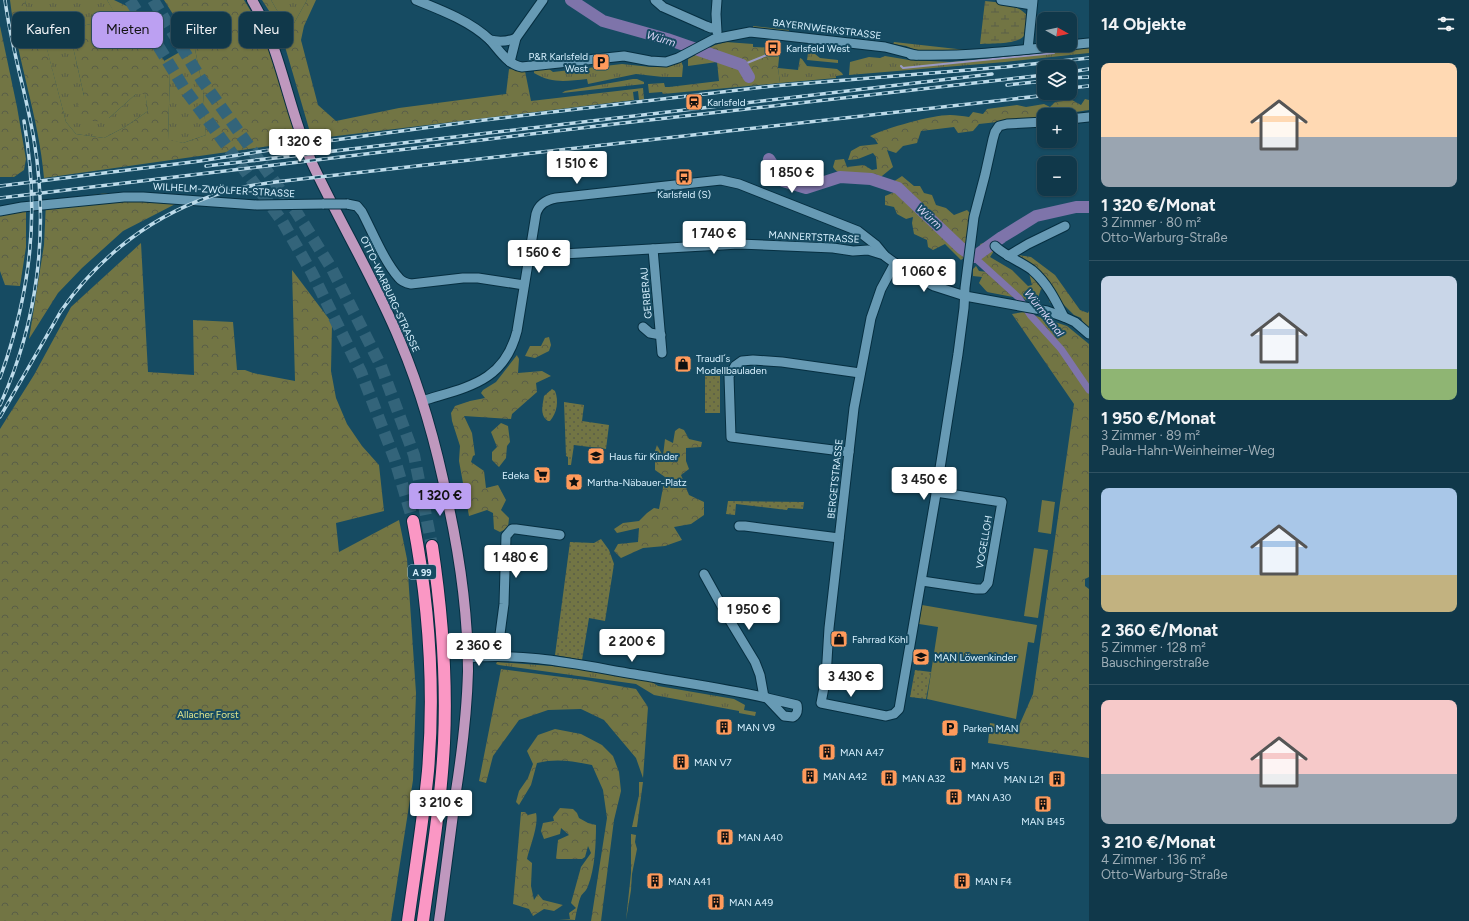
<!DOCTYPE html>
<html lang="de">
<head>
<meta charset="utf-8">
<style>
  :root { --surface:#10384a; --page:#193f51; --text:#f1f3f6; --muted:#9cacb5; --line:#305262; --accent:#bca0f2 }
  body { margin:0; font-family:Figtree,sans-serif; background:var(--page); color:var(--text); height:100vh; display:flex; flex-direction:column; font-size:15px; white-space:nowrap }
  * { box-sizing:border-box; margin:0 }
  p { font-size:13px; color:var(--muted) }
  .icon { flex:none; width:22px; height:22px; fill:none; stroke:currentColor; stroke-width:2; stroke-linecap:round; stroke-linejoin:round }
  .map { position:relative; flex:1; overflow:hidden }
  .side { display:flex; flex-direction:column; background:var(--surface); width:380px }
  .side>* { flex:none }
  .hud { position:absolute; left:12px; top:12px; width:380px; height:36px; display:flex; gap:8px }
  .needle { width:26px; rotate:98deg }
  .tools { position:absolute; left:1037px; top:12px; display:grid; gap:8px }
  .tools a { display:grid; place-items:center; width:40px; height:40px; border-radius:8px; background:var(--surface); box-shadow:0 1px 3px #0004,0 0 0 1px var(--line); font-size:20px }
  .price { position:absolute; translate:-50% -34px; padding:0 9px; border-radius:4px; background:#fff; color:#222; font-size:13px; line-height:26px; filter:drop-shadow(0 1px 2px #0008) }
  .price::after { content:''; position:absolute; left:50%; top:24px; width:12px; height:9px; margin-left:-6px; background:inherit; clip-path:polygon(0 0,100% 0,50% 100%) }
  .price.current { background:var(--accent); color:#111 }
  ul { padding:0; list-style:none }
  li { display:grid; align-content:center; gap:8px; height:212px; padding:0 12px }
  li+li { border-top:1px solid var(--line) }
  li span { display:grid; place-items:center; height:124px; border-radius:8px; color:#555 }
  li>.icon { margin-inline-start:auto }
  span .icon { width:72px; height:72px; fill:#fffc; stroke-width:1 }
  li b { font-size:17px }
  h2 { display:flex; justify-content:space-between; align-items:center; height:48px; padding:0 12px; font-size:17px }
  .tag { padding:0 14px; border-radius:8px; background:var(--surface); box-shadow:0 1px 3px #0004,0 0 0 1px var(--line); font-size:14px; line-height:36px }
  .tag.current { background:var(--accent); color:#111 }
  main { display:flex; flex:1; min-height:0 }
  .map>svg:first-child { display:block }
  .grass { fill:url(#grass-tufts) }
  .forest { fill:url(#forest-crowns) }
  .wetland { fill:url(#wetland-marsh) }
  .park { fill:url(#park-dots) }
  .pitch { fill:#727544 }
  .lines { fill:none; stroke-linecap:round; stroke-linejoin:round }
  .stream { stroke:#999ac4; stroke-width:2 }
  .canal { stroke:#7e74aa; stroke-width:7 }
  .river { stroke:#7e74aa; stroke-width:12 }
  .highway-tunnel { stroke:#33647a; stroke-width:12; stroke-dasharray:12 6; stroke-linecap:butt }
  .minor-casing { stroke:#062f41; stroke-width:11 }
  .major-casing { stroke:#062f41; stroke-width:12 }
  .highway-casing { stroke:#062f41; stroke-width:14 }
  .minor { stroke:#679ab4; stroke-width:9 }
  .major { stroke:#bf98be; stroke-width:10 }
  .highway { stroke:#fa97c4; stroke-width:12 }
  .rail-casing { stroke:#bddbea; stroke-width:3.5 }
  .rail { stroke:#164b62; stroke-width:2; stroke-dasharray:6; stroke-linecap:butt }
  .minor-bridge-casing { stroke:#062f41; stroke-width:11; stroke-linecap:butt }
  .minor-bridge { stroke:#679ab4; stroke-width:9 }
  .labels { text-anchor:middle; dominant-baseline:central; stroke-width:4; stroke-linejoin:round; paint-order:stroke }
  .shield { fill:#164b62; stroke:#9dbfd0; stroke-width:1 }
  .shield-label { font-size:9px; font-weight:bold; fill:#d7f1ff }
  .street-label { font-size:10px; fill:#d7f1ff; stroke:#164b62 }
  .poi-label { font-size:10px; fill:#d7f1ff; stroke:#164b62; text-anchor:start }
  .park-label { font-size:10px; fill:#dfe48c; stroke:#164b62 }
  .water-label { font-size:11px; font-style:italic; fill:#dad5f6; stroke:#164b62 }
</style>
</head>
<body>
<main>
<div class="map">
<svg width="1089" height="921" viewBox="0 0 1089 921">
  <defs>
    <pattern id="grass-tufts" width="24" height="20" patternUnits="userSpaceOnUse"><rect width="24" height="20" fill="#727544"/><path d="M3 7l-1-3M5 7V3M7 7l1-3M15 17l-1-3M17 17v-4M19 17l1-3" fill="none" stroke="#595e48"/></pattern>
    <pattern id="forest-crowns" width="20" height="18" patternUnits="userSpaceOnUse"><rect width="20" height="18" fill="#727544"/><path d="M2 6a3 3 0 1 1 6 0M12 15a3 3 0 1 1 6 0" fill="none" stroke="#595e48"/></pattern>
    <pattern id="wetland-marsh" width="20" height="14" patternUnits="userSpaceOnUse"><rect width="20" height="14" fill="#727544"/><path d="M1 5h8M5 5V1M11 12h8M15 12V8" fill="none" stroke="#595e48"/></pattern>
    <pattern id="park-dots" width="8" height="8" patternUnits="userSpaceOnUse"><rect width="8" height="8" fill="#727544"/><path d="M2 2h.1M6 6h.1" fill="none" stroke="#595e48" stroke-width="1.8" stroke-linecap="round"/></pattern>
  </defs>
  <rect width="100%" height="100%" fill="#164b62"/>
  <g class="grass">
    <path d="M25,0H107L123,26L95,23L69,29L84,96L109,118L136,94L145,93L148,111L125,127L104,138L76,134L66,122L39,19L28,22Z"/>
    <path d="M271,0H307L288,34L282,19Z"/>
    <path d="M753,26L789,30L788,36L760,33L753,27Z"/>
    <path d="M894,42L966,50V51H918L906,46L893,44Z"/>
    <path d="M192,45L195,49L203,89L206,135L183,143L168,140L170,70L164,61Z"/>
    <path d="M1089,47V53L1005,62L849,75L850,62L869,57L880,58L885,56L909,60L950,62L1047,54L1048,52Z"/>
    <path d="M808,53L815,54L820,58L838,60V63L807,60Z"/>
    <path d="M800,58L802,59L807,66L837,69L842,73L843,75L836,76V78L780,83L778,68L798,70Z"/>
    <path d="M681,61L683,66L682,77H663L636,74L588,84L587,79C567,81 552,84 534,73V69L545,66L553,72L622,64L651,67H664L666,65Z"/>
    <path d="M633,79H637L644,82V84L562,93L565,91Z"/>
    <path d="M497,662L578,668L649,680L658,686L734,699L745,705L744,710L756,712L755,716L739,713V711L654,695L636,684L499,665L496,664Z"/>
    <path d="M639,782H643L637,827H632L639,795Z"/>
    <path d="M631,834L636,835L635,842L637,849L632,874L631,890L626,920L631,873Z"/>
  </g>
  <g class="forest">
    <path d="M10,0H25L29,22L39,18L66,122L76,134L104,138L125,127L148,111L145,94H136L109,118L95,122L81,115L77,100L84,96L69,29L95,23L122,26L107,0H114L162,23L151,40L170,70L168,139L183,143L206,135L203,89L195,49L164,0H244L257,21L273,58L298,142L44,178C39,117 17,60 10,0Z"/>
    <path d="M262,0H271L282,19L288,34L307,0H316L304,26L301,40L318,105L336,121L399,108L506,94L509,69L525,71L531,101L643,88L644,99L639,100L638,91L633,92L634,100L312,139L286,50L275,20Z"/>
    <path d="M0,26L17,107L26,159L24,170L14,177H0Z"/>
    <path d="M726,42L753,44V47L780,48L778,68L780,83L663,94L662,92L649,93L648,84L664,83L665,87H669L719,81L717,62L688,66V59L715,45Z"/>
    <path d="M1085,99L1089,100V110L1056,115H1044V117L979,124L973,131L958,133L954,127L921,131L917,143L903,146L896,153L887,150L893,167L871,185L866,183V175C854,175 840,178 833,167L835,160L844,159L847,167L864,165L872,170L877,169L876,157L873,153L858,159L848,160L851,151L860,146L878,144L875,139L870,136C887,128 931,115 950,115C956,115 963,116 969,117L973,112L983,114L987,109L1017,105L1026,107L1044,104L1050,107L1055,102L1072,100L1081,105Z"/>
    <path d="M902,176L914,186H920L924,193L932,195L936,205L946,208L954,215L967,210L970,213L968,221L971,231L964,246L966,256L961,260L945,244L933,250L928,247L927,240L914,234L912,223L913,217L906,219L897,214L894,207L885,205V196L897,191L893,182Z"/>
    <path d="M106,193L189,197L123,231L82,268L58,293L29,339L44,245L46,202Z"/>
    <path d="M26,205V247L20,286L5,285L0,271V207Z"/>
    <path d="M987,242L994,251L990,257L1012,270L1028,286L1032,285L1029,273L1038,270L1035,267L1018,261L1016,258L1018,255L1031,257L1055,275L1080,310L1088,313L1089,311V327L1084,325L1081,318L1074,315L1059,300L1054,303H1050L1046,291L1041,289L1037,301L1026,300L1017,292L1013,297L987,292L979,283L982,277L973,276V269L976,266L979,271L987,272L982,265L981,256L984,251L980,244Z"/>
    <path d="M141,243L148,372L194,375L193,320L233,322L237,370H245L253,373L295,381L292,270L332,323L331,371L336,398L347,424L362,446L379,465L384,511L336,523L339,552L399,520L407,559L416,693L413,780L391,921H0V429L34,375L71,307Z"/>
    <path d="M1024,312L1067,326L1089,344V577L1085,579V586L1089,589V758L988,743L990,723L1018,728L1033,694L1074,404L1012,314Z"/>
    <path d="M549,337L551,345L549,351L535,358L525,356L530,346H541L545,338Z"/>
    <path d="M517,355L519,359L518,373L542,371L551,376L536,383L537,392L512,414L511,419L464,416L472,433L475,455L473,456L471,462L484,471L486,488L498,485L506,500L501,510L509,518L508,528L500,532L494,529L493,513L487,510L469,516L459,461L460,446L452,421L451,413L455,406L470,401L485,398L481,393L483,390L496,382Z"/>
    <path d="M501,423L508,426L510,442L507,446L506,458L499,467L492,460V452L497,447L491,432Z"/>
    <path d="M679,428L684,430L689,439L702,442L701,447L686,448V461L689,469L681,475L689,495L704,502V515L691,524L674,527L682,540L665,546L643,548L621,558L614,551L618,544L638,542L639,528L617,533L614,529L623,523L639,521L647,513L654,508L659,509L665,477L655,470V451L657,445L663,456L665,439L673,443L675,431Z"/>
    <path d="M501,669L585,680L636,689L648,707L643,778L636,758L604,720L581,709L548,710L519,720L493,756L486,783L479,781Z"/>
    <path d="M555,729L581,734L602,745L613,756L619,772L621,791L614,820L601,921H591L607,818L603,790L592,765C573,761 556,758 537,763L531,785L519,805L516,802L519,791L528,778L533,764L527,751L538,735Z"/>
    <path d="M560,808L573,809L577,813L579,818L588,823L596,825C596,843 595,869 588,886C587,890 583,893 581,896C579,900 576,914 575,920L559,919H570L569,913L576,908L571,903L581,867L591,853L588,846L585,857L582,859H556L558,840L569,835L561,828L560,834L544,839L541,831L543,823L554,821L553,817Z"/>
    <path d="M521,812H525L528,815L536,813C539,825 530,846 527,859L532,863L531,886L534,900L538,894L543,900L563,905L554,911L544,909L533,916L529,909L513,904Z"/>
  </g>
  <path class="wetland" d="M985,1C1002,3 1015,3 1027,15C1026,21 1027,29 1025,34C1021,45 990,43 980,44Z"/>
  <g class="park">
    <rect x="705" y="376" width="15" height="37"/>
    <path d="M552,389L555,391C559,401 557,413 550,421H548C539,415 543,404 544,396Z"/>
    <path d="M564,402L584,405L582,421L609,425L606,449L574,445L571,465H568V457L566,456Z"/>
    <path d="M728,501L804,502L803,509L788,508L787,510L736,504L735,515L726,514Z"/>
    <path d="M601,539L609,550L614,564L605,621L589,618L582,660L555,655L570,542L594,543Z"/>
    <path d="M915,670L931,672L926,699L910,697Z"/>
  </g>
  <g class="pitch">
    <path d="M1042,500L1055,502L1051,534L1038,532Z"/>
    <path d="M1034,548L1048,550L1038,618L1024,616Z"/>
    <path d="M922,605L1037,625L1034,643L1028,642L1016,719L927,699L938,627L919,624Z"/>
  </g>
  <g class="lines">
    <g class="stream">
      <path d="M742,65L774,52"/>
      <path d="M901,66L903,68L1054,53"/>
    </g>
    <path class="canal" d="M974,257L1019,298L1031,316L1061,349L1089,390"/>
    <g class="river">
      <path d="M571,0L603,21L667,39L742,65L749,77"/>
      <path d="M769,159L783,181L806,188L840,177L871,179L898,188L961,248L974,257L1002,237L1036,216L1076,207H1089"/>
    </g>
    <g class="highway-tunnel">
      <path d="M130,0L184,88L282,221L312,273L361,372L395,460L413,521"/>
      <path d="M153,0L201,79L297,213L332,269L381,366L414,455L432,546"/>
    </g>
    <g class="minor-casing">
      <g id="minor">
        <path d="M416,0C441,10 470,21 490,40C499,50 508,65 522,67L624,56L650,61L666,62L678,58L714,39L750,32L885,47L916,55"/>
        <path d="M655,0L663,7L706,26L711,28L716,27"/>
        <path d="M717,0L716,14L717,32"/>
        <path d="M1001,0L1032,5"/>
        <path d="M490,40C499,42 507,42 516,38"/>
        <path d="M1028,49L1033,0"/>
        <path d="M911,55C970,57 1030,49 1089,43"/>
        <path d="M510,62L516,38L543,0"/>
        <path d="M1070,119L1089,117"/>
        <path d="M347,204L357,206L362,212C373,233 384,261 399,278C402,282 406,283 411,284L463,278H478L524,285"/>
        <path d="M0,211L22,207L124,197H143L257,205L324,204"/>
        <path d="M531,243L535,251L545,255L739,244L833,248L853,251L868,250L884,255"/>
        <path d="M995,246C1005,256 1020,261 1032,270C1047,283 1055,299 1064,317"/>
        <path d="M653,249L662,353"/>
        <path d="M1008,256L1028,244L1065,226"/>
        <path d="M895,263L881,289L871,318L854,408L829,628L826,677L821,703L886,716L894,714L899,709L935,500L958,354L964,308L965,288L974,217L985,175L993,139L995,132L999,126L1007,124L1044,122"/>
        <path d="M643,327L650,333L661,335"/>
        <path d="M422,401C466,387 504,383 517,331L536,214C539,204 546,200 556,198L721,180L739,184L858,231L876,245L885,256L907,272L934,286L965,296L1047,311L1064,317L1075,322L1089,334"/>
        <path d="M849,452L731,437L729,376L735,366L742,361L753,360L782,362L860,373"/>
        <path d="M739,526H745L839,538"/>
        <path d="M704,574L729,619L755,662L760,675L764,697"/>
        <path d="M922,581L976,589H983L988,583L1002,502L936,492"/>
        <path d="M494,656L498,649L504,604L506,536L512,529H516L560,535"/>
        <path d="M468,658C523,652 580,665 634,674C678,682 723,688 767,698"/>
        <path d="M767,698L797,705C798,710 798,714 793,717L784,716Z"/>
      </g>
    </g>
    <g class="major-casing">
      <path id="major" d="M252,0C282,51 288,110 312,163C340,223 375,280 400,341C422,393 437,448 448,503C460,558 468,614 468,671C467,711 462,752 456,791C450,835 445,878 439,921"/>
    </g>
    <g class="highway-casing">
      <g id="highway">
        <path d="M408,921C415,871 423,821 428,771C435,687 429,604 413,521"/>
        <path d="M423,921C431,862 441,803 444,743C447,677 442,612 432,546"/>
      </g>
    </g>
    <use href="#minor" class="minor"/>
    <use href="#major" class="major"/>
    <use href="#highway" class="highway"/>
    <g class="rail-casing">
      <g id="rail">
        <path d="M1070,72L1089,69"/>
        <path d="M1070,78L1089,77"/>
        <path d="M1007,85L1044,81"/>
        <path d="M1070,88L1089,86"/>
        <path d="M206,166L992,74"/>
        <path d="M0,186L200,161L327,141L476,121L773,86L1005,67L1089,58"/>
        <path d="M0,198L623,123L1044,75"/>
        <path d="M0,378C31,292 40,213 24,121"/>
        <path d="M0,405C38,322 49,230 34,140C26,93 11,47 5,0"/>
        <path d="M0,417L61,311C100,255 155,213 221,193C247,185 274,182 301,179L1066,93"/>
      </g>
    </g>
    <use href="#rail" class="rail"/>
    <g class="minor-bridge-casing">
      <path id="minor-bridge" d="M324,204H347"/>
    </g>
    <use href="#minor-bridge" class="minor-bridge"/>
  </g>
  <defs>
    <g id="bus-square" transform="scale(0.9)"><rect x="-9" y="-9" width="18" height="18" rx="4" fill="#ff9a5b" stroke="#164b62"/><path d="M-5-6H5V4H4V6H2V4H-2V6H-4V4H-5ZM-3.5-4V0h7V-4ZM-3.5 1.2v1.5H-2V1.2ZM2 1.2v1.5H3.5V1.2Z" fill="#111"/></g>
    <g id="parking-square" transform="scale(0.9)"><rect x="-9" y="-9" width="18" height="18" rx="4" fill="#ff9a5b" stroke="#164b62"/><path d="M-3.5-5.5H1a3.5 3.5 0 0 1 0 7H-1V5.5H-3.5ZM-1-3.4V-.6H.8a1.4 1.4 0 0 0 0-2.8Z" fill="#111"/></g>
    <g id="station-square" transform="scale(0.9)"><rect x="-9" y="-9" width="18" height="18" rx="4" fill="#ff9a5b" stroke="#164b62"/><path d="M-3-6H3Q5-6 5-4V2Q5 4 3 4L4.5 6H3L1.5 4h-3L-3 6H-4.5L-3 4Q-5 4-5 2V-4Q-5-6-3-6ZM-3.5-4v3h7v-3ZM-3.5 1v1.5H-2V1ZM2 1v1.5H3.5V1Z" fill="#111"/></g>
    <g id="shop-square" transform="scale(0.9)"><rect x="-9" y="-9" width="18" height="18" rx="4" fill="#ff9a5b" stroke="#164b62"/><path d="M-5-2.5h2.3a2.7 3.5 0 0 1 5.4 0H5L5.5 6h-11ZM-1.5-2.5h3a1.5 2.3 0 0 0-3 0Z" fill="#111"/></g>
    <g id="school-square" transform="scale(0.9)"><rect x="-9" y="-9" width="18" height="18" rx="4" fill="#ff9a5b" stroke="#164b62"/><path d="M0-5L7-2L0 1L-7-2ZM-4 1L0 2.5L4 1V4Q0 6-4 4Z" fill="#111"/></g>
    <g id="supermarket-square" transform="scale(0.9)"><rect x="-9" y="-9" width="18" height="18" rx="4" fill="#ff9a5b" stroke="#164b62"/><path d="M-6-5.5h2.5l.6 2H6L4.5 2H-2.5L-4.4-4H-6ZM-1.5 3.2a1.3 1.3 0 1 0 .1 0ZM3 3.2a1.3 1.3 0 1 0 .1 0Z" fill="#111"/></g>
    <g id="sight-square" transform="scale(0.9)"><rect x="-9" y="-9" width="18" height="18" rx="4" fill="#ff9a5b" stroke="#164b62"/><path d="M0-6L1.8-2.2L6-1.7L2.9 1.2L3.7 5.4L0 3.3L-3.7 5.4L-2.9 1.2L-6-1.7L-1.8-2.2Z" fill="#111"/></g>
    <g id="building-square" transform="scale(0.9)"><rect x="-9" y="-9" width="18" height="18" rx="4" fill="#ff9a5b" stroke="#164b62"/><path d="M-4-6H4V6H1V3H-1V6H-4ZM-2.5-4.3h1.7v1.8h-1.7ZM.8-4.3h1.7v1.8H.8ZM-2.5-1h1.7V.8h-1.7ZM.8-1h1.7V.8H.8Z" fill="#111"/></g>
  </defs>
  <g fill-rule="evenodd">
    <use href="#bus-square" x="773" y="48"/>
    <use href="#parking-square" x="601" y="62"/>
    <use href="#station-square" x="694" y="102"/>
    <use href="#bus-square" x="684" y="177"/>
    <use href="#shop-square" x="683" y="364"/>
    <use href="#school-square" x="596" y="456"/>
    <use href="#supermarket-square" x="542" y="475"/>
    <use href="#sight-square" x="574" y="482"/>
    <use href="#shop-square" x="839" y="639"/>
    <use href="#school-square" x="921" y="657"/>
    <use href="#building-square" x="724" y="727"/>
    <use href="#parking-square" x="950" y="728"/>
    <use href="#building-square" x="827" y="752"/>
    <use href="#building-square" x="681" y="762"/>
    <use href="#building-square" x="958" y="765"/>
    <use href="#building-square" x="810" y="776"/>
    <use href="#building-square" x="889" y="778"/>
    <use href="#building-square" x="1057" y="779"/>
    <use href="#building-square" x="954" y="797"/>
    <use href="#building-square" x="1043" y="804"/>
    <use href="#building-square" x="725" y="837"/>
    <use href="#building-square" x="655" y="881"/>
    <use href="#building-square" x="962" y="881"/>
    <use href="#building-square" x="716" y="902"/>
  </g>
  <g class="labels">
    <rect class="shield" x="408" y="565" width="28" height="14" rx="3"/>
    <g class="shield-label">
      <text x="422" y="572">A 99</text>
    </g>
    <g class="street-label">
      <text transform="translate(827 29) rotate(7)">BAYERNWERKSTRASSE</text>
      <text transform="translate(224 190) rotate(3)">WILHELM-ZWÖLFER-STRASSE</text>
      <text transform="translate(814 237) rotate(3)">MANNERTSTRASSE</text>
      <text transform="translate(646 293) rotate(-95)">GERBERAU</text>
      <text transform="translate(390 294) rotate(65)">OTTO-WARBURG-STRASSE</text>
      <text transform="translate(835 479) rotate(-84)">BERGETSTRASSE</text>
      <text transform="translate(984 542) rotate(-80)">VOGELLOH</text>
    </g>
    <g class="poi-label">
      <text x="786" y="48">Karlsfeld West</text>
      <text x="588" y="56" text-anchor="end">P&amp;R Karlsfeld<tspan x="588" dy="12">West</tspan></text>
      <text x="707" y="102">Karlsfeld</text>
      <text x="684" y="194" text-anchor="middle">Karlsfeld (S)</text>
      <text x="696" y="358">Traudl´s<tspan x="696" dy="12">Modellbauladen</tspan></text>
      <text x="609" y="456">Haus für Kinder</text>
      <text x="529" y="475" text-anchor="end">Edeka</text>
      <text x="587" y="482">Martha-Näbauer-Platz</text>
      <text x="852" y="639">Fahrrad Köhl</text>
      <text x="934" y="657">MAN Löwenkinder</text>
      <text x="737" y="727">MAN V9</text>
      <text x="963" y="728">Parken MAN</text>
      <text x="840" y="752">MAN A47</text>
      <text x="694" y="762">MAN V7</text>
      <text x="971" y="765">MAN V5</text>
      <text x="823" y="776">MAN A42</text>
      <text x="902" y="778">MAN A32</text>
      <text x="1044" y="779" text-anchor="end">MAN L21</text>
      <text x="967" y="797">MAN A30</text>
      <text x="1043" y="821" text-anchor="middle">MAN B45</text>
      <text x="738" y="837">MAN A40</text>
      <text x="668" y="881">MAN A41</text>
      <text x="975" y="881">MAN F4</text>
      <text x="729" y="902">MAN A49</text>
    </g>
    <g class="park-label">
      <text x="208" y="714">Allacher Forst</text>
    </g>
    <g class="water-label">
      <text transform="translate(661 39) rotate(17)">Würm</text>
      <text transform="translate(929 217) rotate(43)">Würm</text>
      <text transform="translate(1044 313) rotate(52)">Würmkanal</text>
    </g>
  </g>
</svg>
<div class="tools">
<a><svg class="needle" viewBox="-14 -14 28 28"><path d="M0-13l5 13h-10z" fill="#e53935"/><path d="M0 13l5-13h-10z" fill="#9cacb5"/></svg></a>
<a><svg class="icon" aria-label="layers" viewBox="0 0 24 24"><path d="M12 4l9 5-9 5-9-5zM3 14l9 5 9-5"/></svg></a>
<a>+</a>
<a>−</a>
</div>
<b class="price" style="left:300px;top:163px">1 320 €</b>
<b class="price" style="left:577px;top:185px">1 510 €</b>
<b class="price" style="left:792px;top:194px">1 850 €</b>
<b class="price" style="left:714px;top:255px">1 740 €</b>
<b class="price" style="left:539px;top:274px">1 560 €</b>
<b class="price" style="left:924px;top:293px">1 060 €</b>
<b class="price" style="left:924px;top:501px">3 450 €</b>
<b class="price current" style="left:440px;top:517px">1 320 €</b>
<b class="price" style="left:516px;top:579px">1 480 €</b>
<b class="price" style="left:749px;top:631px">1 950 €</b>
<b class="price" style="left:632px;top:663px">2 200 €</b>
<b class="price" style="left:479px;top:667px">2 360 €</b>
<b class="price" style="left:851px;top:698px">3 430 €</b>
<b class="price" style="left:441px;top:824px">3 210 €</b>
<div class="hud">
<a class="tag">Kaufen</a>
<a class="tag current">Mieten</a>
<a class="tag">Filter</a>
<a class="tag">Neu</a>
</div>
</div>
<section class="side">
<h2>14 Objekte<svg class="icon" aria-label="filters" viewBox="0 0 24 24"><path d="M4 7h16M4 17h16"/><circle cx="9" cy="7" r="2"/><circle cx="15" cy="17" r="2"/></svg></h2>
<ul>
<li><span style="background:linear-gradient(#ffd9b3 60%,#9aa5b1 0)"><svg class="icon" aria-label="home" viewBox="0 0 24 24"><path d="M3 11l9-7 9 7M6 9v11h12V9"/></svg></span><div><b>1 320 €/Monat</b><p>3 Zimmer · 80 m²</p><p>Otto-Warburg-Straße</p></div></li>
<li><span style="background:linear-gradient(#c9d6e8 75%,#8fb573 0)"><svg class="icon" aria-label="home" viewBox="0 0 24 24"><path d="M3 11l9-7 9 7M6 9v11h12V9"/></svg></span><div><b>1 950 €/Monat</b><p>3 Zimmer · 89 m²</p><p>Paula-Hahn-Weinheimer-Weg</p></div></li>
<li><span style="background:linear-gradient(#a9c7e8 70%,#c2b280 0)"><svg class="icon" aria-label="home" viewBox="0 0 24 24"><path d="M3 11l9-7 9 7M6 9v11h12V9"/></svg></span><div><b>2 360 €/Monat</b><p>5 Zimmer · 128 m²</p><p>Bauschingerstraße</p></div></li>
<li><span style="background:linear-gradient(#f6c9c9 60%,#9aa5b1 0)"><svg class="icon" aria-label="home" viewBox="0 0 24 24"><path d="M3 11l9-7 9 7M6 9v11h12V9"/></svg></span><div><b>3 210 €/Monat</b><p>4 Zimmer · 136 m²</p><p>Otto-Warburg-Straße</p></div></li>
</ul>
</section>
</main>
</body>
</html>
